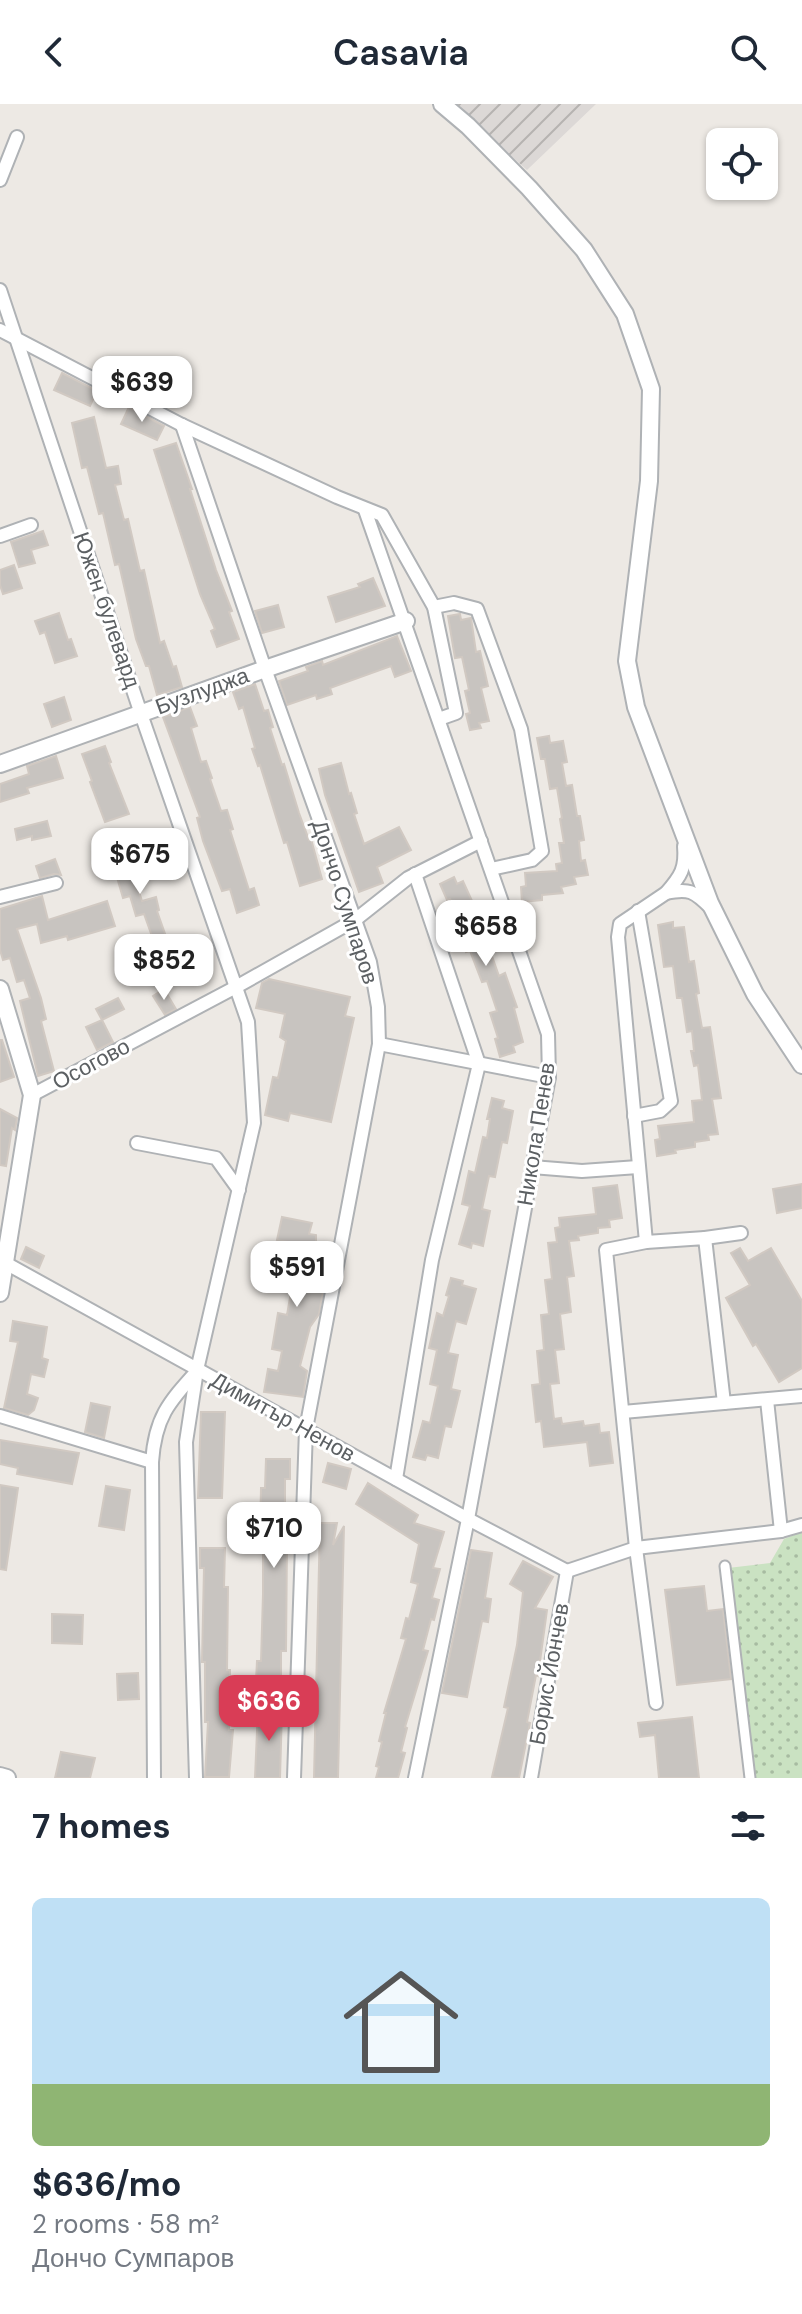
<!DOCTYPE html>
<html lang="en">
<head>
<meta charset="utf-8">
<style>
  :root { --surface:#fff; --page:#f2f2f3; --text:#1f2937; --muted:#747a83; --accent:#d93d56 }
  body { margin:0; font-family:"DM Sans",sans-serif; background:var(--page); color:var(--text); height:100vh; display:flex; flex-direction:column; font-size:30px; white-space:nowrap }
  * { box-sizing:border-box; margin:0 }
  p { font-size:26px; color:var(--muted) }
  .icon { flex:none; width:44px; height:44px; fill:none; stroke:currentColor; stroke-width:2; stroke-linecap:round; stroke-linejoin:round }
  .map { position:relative; height:1674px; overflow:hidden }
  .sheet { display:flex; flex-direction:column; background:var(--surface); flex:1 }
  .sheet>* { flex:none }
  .buttons { position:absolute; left:706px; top:24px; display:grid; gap:16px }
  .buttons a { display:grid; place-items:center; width:72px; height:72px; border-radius:12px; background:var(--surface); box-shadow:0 2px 6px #0004; font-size:40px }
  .price { position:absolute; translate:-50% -68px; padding:0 18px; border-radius:16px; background:#fff; color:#222; font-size:26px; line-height:52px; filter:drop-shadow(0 2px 4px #0008) }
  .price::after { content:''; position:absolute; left:50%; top:48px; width:24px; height:18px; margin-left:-12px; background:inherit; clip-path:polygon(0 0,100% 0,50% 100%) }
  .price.selected { background:var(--accent); color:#fff }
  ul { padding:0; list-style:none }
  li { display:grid; align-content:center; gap:16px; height:424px; padding:0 32px }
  li span { display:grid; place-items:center; height:248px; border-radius:12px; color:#555 }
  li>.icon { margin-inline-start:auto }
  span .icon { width:144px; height:144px; fill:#fffc; stroke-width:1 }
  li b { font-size:34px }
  h2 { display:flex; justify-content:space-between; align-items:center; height:96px; padding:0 32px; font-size:34px }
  header { display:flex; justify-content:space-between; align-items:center; height:104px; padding:0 32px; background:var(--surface); font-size:36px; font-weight:600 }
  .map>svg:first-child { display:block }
  .industrial { fill:url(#industrial-furrows) }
  .park { fill:url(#park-dots) }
  .building { fill:#c8c4c0; stroke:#d1c9c2; stroke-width:2 }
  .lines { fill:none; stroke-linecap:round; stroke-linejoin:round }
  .pedestrian-casing { stroke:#afb2b5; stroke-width:13 }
  .minor-casing { stroke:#afb2b5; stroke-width:16 }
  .tertiary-casing { stroke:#afb2b5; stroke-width:20 }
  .pedestrian { stroke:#fff; stroke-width:9 }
  .minor { stroke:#fff; stroke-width:12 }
  .tertiary { stroke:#fff; stroke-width:16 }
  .labels { text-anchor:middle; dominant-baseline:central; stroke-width:6; stroke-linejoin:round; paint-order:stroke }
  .street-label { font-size:22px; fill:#5c6063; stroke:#fff }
</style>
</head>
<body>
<header><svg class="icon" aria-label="back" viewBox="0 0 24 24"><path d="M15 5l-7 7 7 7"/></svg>Casavia<svg class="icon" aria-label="search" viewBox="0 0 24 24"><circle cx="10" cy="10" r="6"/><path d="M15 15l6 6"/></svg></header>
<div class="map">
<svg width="802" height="1674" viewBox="0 0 802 1674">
  <defs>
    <pattern id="industrial-furrows" width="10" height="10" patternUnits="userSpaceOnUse" patternTransform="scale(2)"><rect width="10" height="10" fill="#dcd8d6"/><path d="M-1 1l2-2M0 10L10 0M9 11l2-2" fill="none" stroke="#b6b3b1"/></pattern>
    <pattern id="park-dots" width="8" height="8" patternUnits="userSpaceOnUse" patternTransform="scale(2)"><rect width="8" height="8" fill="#cae2c2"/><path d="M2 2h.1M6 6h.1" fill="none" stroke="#a7bba1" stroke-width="1.8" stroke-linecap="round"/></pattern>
  </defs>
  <rect width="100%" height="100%" fill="#ede9e4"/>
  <path class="industrial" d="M452,0H596L527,66Z"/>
  <path class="park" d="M802,1428V1674H755L728,1464L770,1459L784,1435Z"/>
  <g class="building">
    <path d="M62,269L97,287L90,302L54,286Z"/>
    <path d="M129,303L164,322L157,336L121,320Z"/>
    <path d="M94,313L106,364L118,362L121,380L115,381L124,416L128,415L140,467L144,466L160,539L164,537L173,563L176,562L182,583L157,591L149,562H146L136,535L119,460L115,461L103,409L99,410L87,363L82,364L72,319Z"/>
    <path d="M176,339L192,385H190L216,466L232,507L229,508L239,535L217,543L211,527L215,525L200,490L154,346Z"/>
    <path d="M43,427L48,441L31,446L35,459L19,463L11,438Z"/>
    <path d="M14,461L22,484L3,490L0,481V466Z"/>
    <path d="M373,474L385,502L336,518L328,493L360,483L358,480Z"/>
    <path d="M278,501L284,523L262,529L255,507Z"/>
    <path d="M59,509L68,536L71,535L77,552L55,559L45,528L40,530L35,517Z"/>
    <path d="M460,510L461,516L471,514L476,548L480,547L488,582L481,584L489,617L479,619L481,624L470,626L466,610L470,609L465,587L469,586L462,553L455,554L448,512Z"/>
    <path d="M397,532L411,567L395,573L391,562L330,584L332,590L317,595L316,591L287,601L279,577L308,567L306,563L322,557L323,561Z"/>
    <path d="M255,580L264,607L268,606L273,623L270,624L282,661L284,660L299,709L309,736L311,735L322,775L300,782L287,738L284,739L260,661L258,662L252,645L255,644L243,603L239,605L233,588Z"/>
    <path d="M64,593L71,616L52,623L44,600Z"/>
    <path d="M190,603L197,622L191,624L201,658L206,657L212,674L210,675L221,707L227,706L233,725L230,726L249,786L254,784L259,801L237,809L230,785L222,787L203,737L197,714L200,713L163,613Z"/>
    <path d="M549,632L550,639L563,637L567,658L562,659L566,682L572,681L577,712H580L584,736L579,737L581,757L585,756L588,771L574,773L576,780L561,783L563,789L542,791V796L522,798L521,783L526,782L525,769L557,767L556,760L562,759L559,739H564L560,715L562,714L557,684L550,685L545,655H541L537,634Z"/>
    <path d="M105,642L111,658L109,659L129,710L105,718L90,678L92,677L82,650Z"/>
    <path d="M56,652L63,674L27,684L29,689L0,698V680L29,670L27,662Z"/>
    <path d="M341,659L349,690L351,689L357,709L354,710L364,740L399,723L411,746L377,763L383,779L359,788L325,691L319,665Z"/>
    <path d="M47,717L51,732L32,736V732L17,736L15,725Z"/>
    <path d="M111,727L116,739L100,745L96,733Z"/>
    <path d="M136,742L142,758L131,762L142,797L156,793L159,806L157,807L170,844L158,849L144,810L136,812L130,792L123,794L116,770L119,769L113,750Z"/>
    <path d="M55,755L61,771L54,770L40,774L36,762Z"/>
    <path d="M454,773L457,780L463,777L477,808L472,810L484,842L488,841L499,872L505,869L517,903L514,904L523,938L513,942L515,948L500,953L495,935L498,934L490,909L497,907L487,877L482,878L470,847L466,848L454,815L458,814L450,795L447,796L440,780Z"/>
    <path d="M42,792L48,816L107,797L115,822L68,836L67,832L41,839L37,820L17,825L41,894L46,915L41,917L54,967L38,972L20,897L30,894L24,876L17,878L10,854L3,856L0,846V805Z"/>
    <path d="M673,818V824L684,823L689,858L694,857L699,889L696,890L702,924L710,923L721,994L712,995L718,1030L708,1031L709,1036L695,1038V1043L675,1046L676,1049L657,1052L655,1036L660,1035L658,1022L694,1018L692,997L702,996L698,961L694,962L691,947H694L692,927L687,928L682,894H677L673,862L664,863L658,821Z"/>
    <path d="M269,875L350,893L345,912L354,914L331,1018L290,1009L288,1017L265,1011L273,973L278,974L286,937L280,933L285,910L256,904L262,879Z"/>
    <path d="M164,885L176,905L165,911L153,892Z"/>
    <path d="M118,894L124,905L102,916L96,905Z"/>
    <path d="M102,916L113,938L97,946L86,923Z"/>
    <path d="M0,936H2L14,973L0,978Z"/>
    <path d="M492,994L504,997L502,1004L513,1007L507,1039L502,1038L495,1073L489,1072L482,1105L490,1107L483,1142L472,1139L471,1144L459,1140L470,1102L462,1100L469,1067L475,1069L483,1033L487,1034L490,1015H487Z"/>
    <path d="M0,1005L17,1014L15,1026L12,1024L6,1062L0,1061Z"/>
    <path d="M802,1080V1104L777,1109L773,1085Z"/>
    <path d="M617,1081L622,1114L609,1116L610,1123L598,1124V1129L578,1132L579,1136L569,1137L574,1172L567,1173L571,1208L560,1210L564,1245L555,1246L559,1279L550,1280L554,1315L561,1314L562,1320L583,1317L584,1322L599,1320L600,1329L609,1328L613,1359L590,1362L587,1338L544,1343L541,1317L536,1318L532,1281L540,1280L537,1247L544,1246L541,1211L549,1210L545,1176L552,1175L548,1139L557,1138L555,1124L560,1123L559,1114L596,1110L593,1084Z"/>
    <path d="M282,1113L312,1119L309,1130L316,1131V1145L327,1148L318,1181L323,1188L319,1210L310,1223L300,1262L307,1267L303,1293L264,1288L268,1265L278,1267L282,1247L272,1245L278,1209L287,1211L292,1182L288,1178L294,1167V1143L288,1138L277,1136Z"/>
    <path d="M26,1143L44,1152L39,1164L21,1155Z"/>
    <path d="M740,1144L748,1157L771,1144L802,1197V1264L779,1278L756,1240L753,1242L726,1194L750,1181L731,1149Z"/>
    <path d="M451,1174L463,1177L462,1181L476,1185L466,1220L456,1217L448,1249L458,1251L451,1285L460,1287L451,1323L445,1322L438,1354L427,1351L425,1356L413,1353L423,1317L430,1319L438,1282L430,1280L437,1246L429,1244L437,1209L443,1212L449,1192L446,1191Z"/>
    <path d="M13,1217L47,1223L42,1254L48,1256L44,1273L31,1270L27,1290L38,1294L34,1306L28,1311L4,1304L18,1238L10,1237Z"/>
    <path d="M91,1299L110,1303L104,1334L85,1328Z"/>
    <path d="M201,1308H225L222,1394H198Z"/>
    <path d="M0,1336L79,1349L72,1380L17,1370L18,1364L0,1360Z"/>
    <path d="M266,1355H290V1375H285V1411L284,1439H287L286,1547H281V1577H256L257,1557H261L263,1490V1431H260L261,1384H265Z"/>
    <path d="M328,1359L351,1365L346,1385L323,1378Z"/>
    <path d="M368,1379L418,1411L414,1419L444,1428L433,1464L440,1465L432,1494L439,1496L434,1516L431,1515L423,1546L428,1547L405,1623L407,1624L401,1648L405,1649L398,1674H376L379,1663L376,1662L382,1638L379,1637L386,1609H384L406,1535L401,1534L406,1514L409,1515L418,1480L411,1478L419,1440L356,1400Z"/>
    <path d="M0,1381L18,1384L6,1466L0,1465Z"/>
    <path d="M106,1382L130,1386L124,1426L99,1422Z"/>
    <path d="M320,1419H337L333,1441L344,1422L338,1674H314Z"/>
    <path d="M200,1444H225L224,1483H228L227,1566H230L229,1626H233L229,1673H205L208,1618H205V1558H202L204,1464H200Z"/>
    <path d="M471,1446L492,1449L485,1494L491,1495L488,1518L482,1517L467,1593L442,1589Z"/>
    <path d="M523,1457L553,1473L535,1504L547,1506L538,1572L536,1571L527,1618L530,1619L519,1674H498L492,1673L508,1604L504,1603L517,1541L523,1488L510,1480Z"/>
    <path d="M704,1482L707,1507L723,1505L731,1575L677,1581L665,1486Z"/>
    <path d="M52,1510L83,1511L82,1540L52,1539Z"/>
    <path d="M138,1569L139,1595L118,1596L117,1570Z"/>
    <path d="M258,1604L282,1605L280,1674H255Z"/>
    <path d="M692,1613L699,1674H659L655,1631L640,1633L638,1619Z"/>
    <path d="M61,1648L95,1654L90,1674H55Z"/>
  </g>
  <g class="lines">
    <g class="pedestrian-casing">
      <path id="pedestrian" d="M725,1462L750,1674"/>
    </g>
    <g class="minor-casing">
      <g id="minor">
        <path d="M0,76L17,33"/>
        <path d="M0,186L141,610L248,918L254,1019L197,1266L186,1338L196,1674"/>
        <path d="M0,226L182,321L337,393L382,411L434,503L456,609L439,615"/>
        <path d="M182,321L265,565L370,858L378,903L379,940L306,1325L294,1674"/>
        <path d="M365,406L548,930L549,973L468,1415L415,1674"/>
        <path d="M0,432L31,421"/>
        <path d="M434,503L454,499L477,505L521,625L542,747L532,756L491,765"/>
        <path d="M684,742C686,764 681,772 666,789C689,784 694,787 711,804"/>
        <path d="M666,789L620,820L618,833L646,1138L705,1134L724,1299"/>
        <path d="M0,793L56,779"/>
        <path d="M379,940L549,973"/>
        <path d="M32,991L236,883L355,816L408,774L481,737"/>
        <path d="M634,1012L660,1007L671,997L638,807"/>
        <path d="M137,1039L216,1054L239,1086"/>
        <path d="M532,1063L582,1067L638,1063"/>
        <path d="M705,1134L741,1129"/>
        <path d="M646,1138L606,1146L636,1444L656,1599"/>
        <path d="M0,1156L468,1415L567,1467"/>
        <path d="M767,1296L781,1427"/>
        <path d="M623,1308L802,1292"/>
        <path d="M0,1312L152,1358"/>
        <path d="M396,1375L432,1156L479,960L415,770"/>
        <path d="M567,1467L636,1444L781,1427L802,1421"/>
        <path d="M154,1674L152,1358C155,1314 168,1299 197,1267"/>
        <path d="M531,1674L567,1467"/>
      </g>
    </g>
    <g class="tertiary-casing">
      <g id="tertiary">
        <path d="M442,0L468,22L529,84L584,146L625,210L651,285L649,377L627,557L636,603L710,799L755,890L802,961"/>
        <path d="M0,660L265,565L406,517"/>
        <path d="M0,885L32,991L0,1189"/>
        <path d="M0,1672L7,1674"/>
      </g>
    </g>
    <use href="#pedestrian" class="pedestrian"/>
    <use href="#minor" class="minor"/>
    <use href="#tertiary" class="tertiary"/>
  </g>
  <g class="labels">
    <g class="street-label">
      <text transform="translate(107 506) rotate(71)">Южен булевард</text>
      <text transform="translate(202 587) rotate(-20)">Бузлуджа</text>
      <text transform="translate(345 798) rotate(72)">Дончо Сумпаров</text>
      <text transform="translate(91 960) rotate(-28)">Осогово</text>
      <text transform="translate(536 1030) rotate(-81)">Никола Пенев</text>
      <text transform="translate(283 1313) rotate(29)">Димитър Ненов</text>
      <text transform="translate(549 1570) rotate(-80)">Борис Йончев</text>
    </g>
  </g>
</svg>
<div class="buttons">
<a><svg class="icon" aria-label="locate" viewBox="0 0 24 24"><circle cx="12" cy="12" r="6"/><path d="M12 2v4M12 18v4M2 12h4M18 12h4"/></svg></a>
</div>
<b class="price" style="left:142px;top:320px">$639</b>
<b class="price" style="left:140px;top:792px">$675</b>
<b class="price" style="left:486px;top:864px">$658</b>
<b class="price" style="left:164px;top:898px">$852</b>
<b class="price" style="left:297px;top:1205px">$591</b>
<b class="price" style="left:274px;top:1466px">$710</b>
<b class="price selected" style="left:269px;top:1639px">$636</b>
</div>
<section class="sheet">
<h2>7 homes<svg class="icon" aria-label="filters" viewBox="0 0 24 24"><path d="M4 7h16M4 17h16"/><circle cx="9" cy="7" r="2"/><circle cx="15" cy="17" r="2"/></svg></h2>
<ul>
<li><span style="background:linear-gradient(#bfe0f5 75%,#8fb573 0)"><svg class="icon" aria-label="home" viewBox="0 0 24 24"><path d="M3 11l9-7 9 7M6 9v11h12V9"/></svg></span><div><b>$636/mo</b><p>2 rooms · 58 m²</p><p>Дончо Сумпаров</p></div></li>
</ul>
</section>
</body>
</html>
